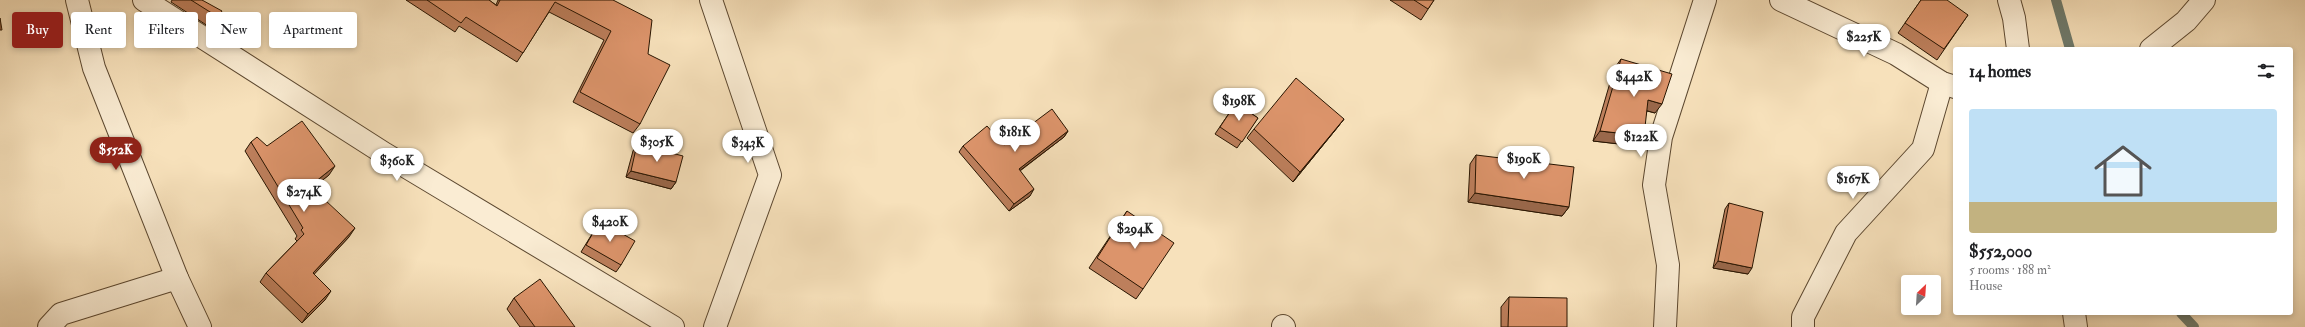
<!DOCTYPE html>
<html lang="en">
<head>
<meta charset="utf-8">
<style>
  :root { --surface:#fff; --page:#f2f2f2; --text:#202124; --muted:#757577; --line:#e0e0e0; --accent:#8f2418 }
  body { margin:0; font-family:"IM FELL Double Pica",serif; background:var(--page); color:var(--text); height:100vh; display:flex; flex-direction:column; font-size:15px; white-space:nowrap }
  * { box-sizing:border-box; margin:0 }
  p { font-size:13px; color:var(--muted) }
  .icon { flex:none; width:22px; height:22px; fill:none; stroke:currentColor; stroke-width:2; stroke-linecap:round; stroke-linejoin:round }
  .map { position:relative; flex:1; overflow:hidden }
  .panel { position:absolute; left:1953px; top:47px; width:340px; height:268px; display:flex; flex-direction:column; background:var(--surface); border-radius:4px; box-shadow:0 2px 6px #0003 }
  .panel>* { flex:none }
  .top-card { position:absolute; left:12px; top:12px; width:380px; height:36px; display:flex; gap:8px }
  .needle { width:26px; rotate:25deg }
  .fabs { position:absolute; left:1901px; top:275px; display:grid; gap:8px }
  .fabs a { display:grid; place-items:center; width:40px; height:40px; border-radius:4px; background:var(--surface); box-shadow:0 2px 6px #0003; font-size:20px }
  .price { position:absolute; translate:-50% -34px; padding:0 9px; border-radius:14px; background:#fff; color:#222; font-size:13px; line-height:26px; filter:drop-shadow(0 1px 2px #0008) }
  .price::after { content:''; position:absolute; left:50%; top:24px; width:12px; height:9px; margin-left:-6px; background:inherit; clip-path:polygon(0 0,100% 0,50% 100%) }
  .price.active { background:var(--accent); color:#fff }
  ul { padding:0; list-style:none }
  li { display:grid; align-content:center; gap:8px; height:212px; padding:0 16px }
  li+li { border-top:1px solid var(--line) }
  li span { display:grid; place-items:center; height:124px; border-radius:4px; color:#555 }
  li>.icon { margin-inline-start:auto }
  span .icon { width:72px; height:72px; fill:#fffc; stroke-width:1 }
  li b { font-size:17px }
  h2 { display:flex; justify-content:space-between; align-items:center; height:48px; padding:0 16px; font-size:17px }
  .tag { padding:0 14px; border-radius:4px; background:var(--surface); box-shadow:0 2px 6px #0003; font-size:14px; line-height:36px }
  .tag.active { background:var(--accent); color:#fff }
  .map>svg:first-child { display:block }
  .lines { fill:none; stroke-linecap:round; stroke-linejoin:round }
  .stream { stroke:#6e7a6c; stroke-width:10 }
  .minor-casing { stroke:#5c4830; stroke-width:24 }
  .minor { stroke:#faecd3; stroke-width:22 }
  .wall { fill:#bd7f5c; stroke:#281501 }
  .shaded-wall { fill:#9a684b; stroke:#281501 }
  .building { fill:#dc946b; stroke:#281501 }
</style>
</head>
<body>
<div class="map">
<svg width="2305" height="327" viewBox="0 0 2305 327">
  <rect width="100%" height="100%" fill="#f7e1bb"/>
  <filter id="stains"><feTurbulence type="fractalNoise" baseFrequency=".005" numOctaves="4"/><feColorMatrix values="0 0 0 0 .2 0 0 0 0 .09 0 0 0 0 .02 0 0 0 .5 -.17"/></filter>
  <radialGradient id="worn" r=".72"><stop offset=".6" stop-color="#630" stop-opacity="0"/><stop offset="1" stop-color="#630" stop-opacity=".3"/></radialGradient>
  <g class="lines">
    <g class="stream">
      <path d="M2056,0L2070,49"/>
      <path d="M2181,313L2194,327"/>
    </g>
    <g class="minor-casing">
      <g id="minor">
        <path d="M77,0L94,68L177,278L200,327"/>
        <path d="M144,0L385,154L673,327"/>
        <path d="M711,0L770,175L715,327"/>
        <path d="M1781,0L1896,54L1942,83L1955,87"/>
        <path d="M2009,0L2014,18L2018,49"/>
        <path d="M2151,49L2186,21L2204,0"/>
        <path d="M2074,313L2076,327"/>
        <path d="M1283,326L1284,327"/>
        <path d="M49,327L61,314L177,278"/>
        <path d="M1665,327L1668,265L1654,185L1661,137L1705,0"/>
        <path d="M1803,327V317L1846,233L1923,149L1942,83"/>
      </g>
    </g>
    <use href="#minor" class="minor"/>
  </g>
  <g class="wall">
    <path d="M172,0H202L218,17L211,28L171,2Z"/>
    <path d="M406,0H489L496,5L498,0H613L640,124L633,133L573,102L604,40L549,12L517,62L459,26L455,32Z"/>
    <path d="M1390,0H1434L1421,20Z"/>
    <path d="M1921,0L1968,15L1937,60L1898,33Z"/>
    <path d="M1621,59L1655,113L1647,111L1637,146L1593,141L1614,69Z"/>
    <path d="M1236,103L1258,118L1237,148L1215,134Z"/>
    <path d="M1344,119L1337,128L1293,182L1247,138L1254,129Z"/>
    <path d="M1068,131L1064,137L1020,171L1030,196L1009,211L959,152L963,146L1004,145Z"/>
    <path d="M251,142L267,146L329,175L312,188L349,237L314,274L325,300L302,323L260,282L266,273L297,241L295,239L297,236L245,151Z"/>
    <path d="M637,144L676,182L671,189L626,177L633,151Z"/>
    <path d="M1476,155L1569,207L1562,216L1468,202L1470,164Z"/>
    <path d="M1729,203L1748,274L1713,268L1725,209Z"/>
    <path d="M1127,211L1143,289L1136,299L1089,268Z"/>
    <path d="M600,221L621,265L616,272L581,252Z"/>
    <path d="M1509,297L1567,327H1501V307Z"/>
    <path d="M514,298L575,327H520L507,309Z"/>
  </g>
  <g class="shaded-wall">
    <path d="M1648,100L1662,104L1655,113L1641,109Z"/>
    <path d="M1344,119L1337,128L1293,182L1300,172Z"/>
    <path d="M1068,131L1064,137L1014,175L1019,169Z"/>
    <path d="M1600,131L1644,136L1637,146L1593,141Z"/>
    <path d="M335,166L329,175L304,195L310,186Z"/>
    <path d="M631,171L676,182L671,189L626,177Z"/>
    <path d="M1034,189L1030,196L1009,211L1014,204Z"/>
    <path d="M1475,193L1569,207L1562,216L1468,202Z"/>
    <path d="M355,228L349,237L307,282L313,273Z"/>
    <path d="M1718,261L1752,268L1748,274L1713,268Z"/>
    <path d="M331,291L325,300L302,323L308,314Z"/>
  </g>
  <g class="building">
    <path d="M191,0H202L222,11L218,17Z"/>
    <path d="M427,0H489L497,6L500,0H613L652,20L648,54L670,65L640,124L580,92L611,31L555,2L523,53L466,17L461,23Z"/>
    <path d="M1414,0H1434L1428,9Z"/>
    <path d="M1921,0H1947L1968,15L1944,49L1905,23Z"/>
    <path d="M0,18L2,30H0Z"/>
    <path d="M1621,59L1672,74L1662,104L1648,100L1644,136L1600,131Z"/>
    <path d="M1296,78L1344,119L1300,172L1254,129Z"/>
    <path d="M1236,103L1258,118L1242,142L1220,127Z"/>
    <path d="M1052,109L1068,131L1019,169L1034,189L1014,204L963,146L987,126L1004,145Z"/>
    <path d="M302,121L335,166L310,186L355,228L313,273L331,291L308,314L266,273L304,234L301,230L303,228L251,142L257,137L267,146Z"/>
    <path d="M637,144L683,156L676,182L631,171Z"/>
    <path d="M1476,155L1574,167L1569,207L1475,193Z"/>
    <path d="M1729,203L1763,212L1752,268L1718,261Z"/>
    <path d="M1127,211L1174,243L1143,289L1097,258Z"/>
    <path d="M600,221L635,241L621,265L586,245Z"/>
    <path d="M540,279L575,327H535L514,298Z"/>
    <path d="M1509,297L1567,298V327H1508Z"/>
  </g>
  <rect width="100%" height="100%" filter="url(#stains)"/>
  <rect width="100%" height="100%" fill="url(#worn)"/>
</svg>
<div class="fabs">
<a><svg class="needle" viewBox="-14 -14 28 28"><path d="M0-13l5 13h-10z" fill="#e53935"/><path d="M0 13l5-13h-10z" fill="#757577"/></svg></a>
</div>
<b class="price" style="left:1864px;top:58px">$225K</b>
<b class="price" style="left:1634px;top:98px">$442K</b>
<b class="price" style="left:1239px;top:122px">$198K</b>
<b class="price" style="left:1015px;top:153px">$181K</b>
<b class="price" style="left:1641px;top:158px">$122K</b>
<b class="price" style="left:657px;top:163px">$305K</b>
<b class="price" style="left:748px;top:164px">$343K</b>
<b class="price active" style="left:116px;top:171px">$552K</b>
<b class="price" style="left:1524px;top:180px">$190K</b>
<b class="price" style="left:397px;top:182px">$360K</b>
<b class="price" style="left:1853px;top:200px">$167K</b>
<b class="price" style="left:304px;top:213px">$274K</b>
<b class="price" style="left:610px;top:243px">$420K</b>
<b class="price" style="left:1135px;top:250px">$294K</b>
<div class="top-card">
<a class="tag active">Buy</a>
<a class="tag">Rent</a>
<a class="tag">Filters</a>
<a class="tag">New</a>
<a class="tag">Apartment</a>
</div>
<section class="panel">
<h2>14 homes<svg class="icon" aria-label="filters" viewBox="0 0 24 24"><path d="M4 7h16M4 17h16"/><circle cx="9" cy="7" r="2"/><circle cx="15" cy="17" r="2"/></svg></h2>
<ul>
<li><span style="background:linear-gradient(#bfe0f5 75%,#c2b280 0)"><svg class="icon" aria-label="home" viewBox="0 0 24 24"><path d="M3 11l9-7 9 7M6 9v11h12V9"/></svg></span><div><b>$552,000</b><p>5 rooms · 188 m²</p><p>House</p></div></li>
</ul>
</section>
</div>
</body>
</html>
